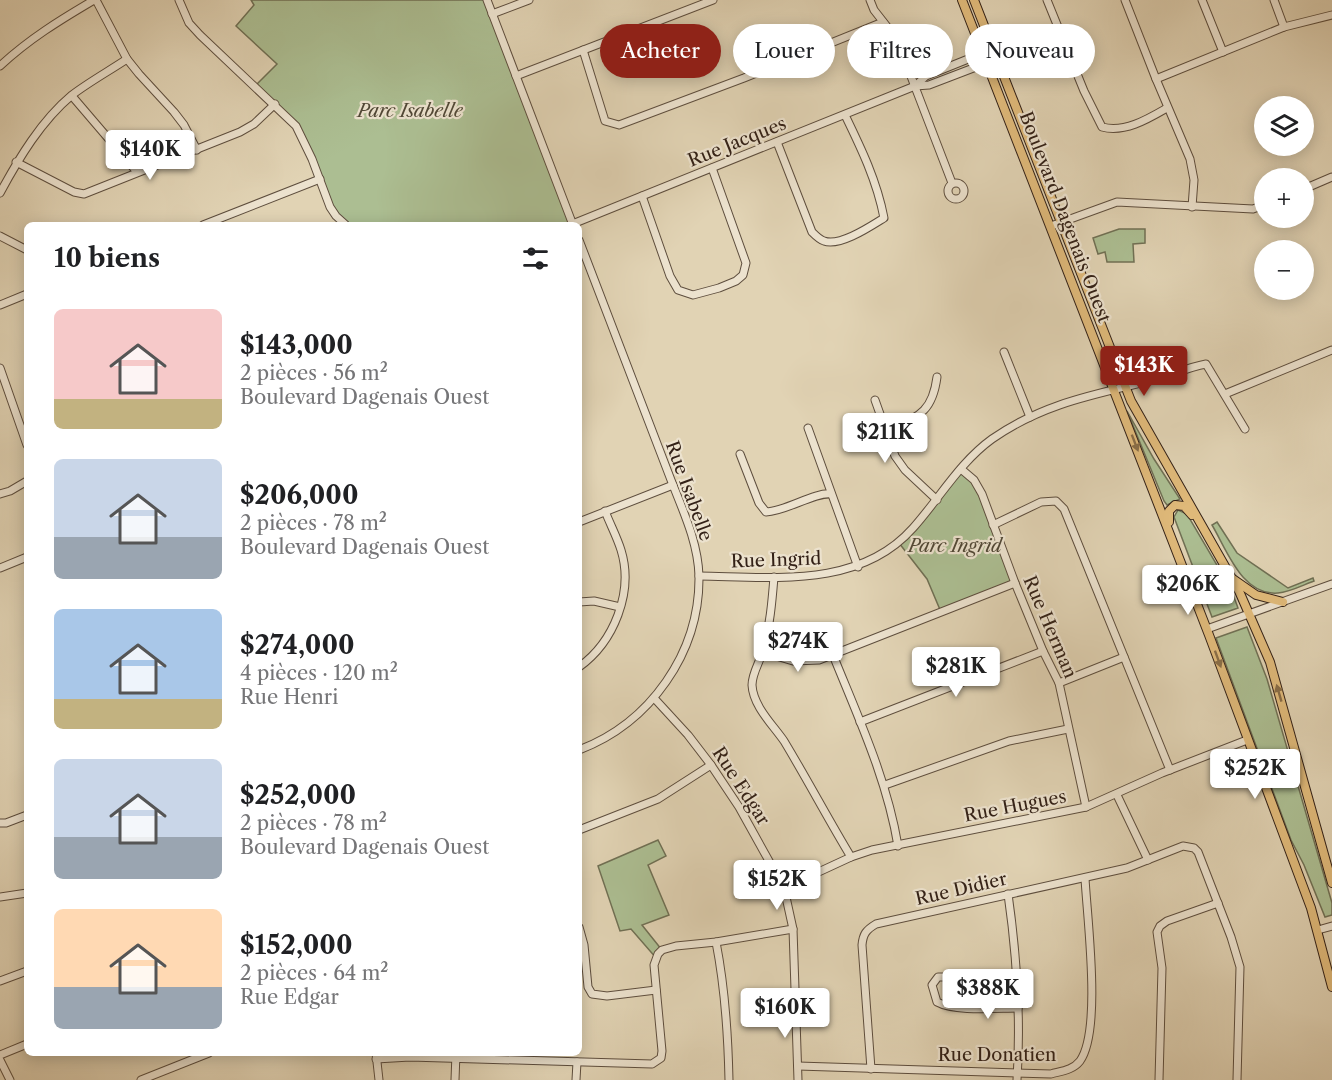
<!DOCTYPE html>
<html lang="fr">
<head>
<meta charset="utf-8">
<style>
  :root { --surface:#fff; --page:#f2f2f2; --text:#202124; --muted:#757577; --accent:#8f2418 }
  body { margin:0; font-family:"Libre Caslon Text",serif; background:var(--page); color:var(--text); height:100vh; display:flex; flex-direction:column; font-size:22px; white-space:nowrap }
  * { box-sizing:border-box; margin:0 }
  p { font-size:20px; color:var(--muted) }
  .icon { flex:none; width:33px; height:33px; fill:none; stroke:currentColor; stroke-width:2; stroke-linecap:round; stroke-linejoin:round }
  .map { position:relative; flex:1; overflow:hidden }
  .details { position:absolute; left:24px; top:222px; width:558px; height:834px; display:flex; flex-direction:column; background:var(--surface); border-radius:9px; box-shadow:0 3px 15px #0003 }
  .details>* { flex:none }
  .banner { position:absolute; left:600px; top:24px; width:570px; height:54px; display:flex; gap:12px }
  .fabs { position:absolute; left:1254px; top:96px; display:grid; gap:12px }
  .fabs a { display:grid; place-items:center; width:60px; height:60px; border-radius:50%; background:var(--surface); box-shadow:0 3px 15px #0003; font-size:30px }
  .price { position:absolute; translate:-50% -51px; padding:0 14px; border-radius:6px; background:#fff; color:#222; font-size:20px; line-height:39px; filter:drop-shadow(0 2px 3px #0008) }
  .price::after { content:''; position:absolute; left:50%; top:36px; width:18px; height:14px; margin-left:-9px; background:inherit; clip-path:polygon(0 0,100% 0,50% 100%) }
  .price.current { background:var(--accent); color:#fff }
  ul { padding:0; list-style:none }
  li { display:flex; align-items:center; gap:18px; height:150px; padding:0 30px }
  li span { display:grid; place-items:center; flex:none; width:168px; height:120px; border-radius:9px; color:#555 }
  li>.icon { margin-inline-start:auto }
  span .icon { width:72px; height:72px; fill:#fffc; stroke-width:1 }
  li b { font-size:26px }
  h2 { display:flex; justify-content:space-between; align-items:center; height:72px; padding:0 30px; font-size:26px }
  .tag { padding:0 21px; border-radius:27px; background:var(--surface); box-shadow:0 3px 15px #0003; font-size:21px; line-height:54px }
  .tag.current { background:var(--accent); color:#fff }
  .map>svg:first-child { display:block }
  .green { fill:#acbe92; stroke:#707054; stroke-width:1.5 }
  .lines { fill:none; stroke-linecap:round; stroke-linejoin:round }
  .minor-casing { stroke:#5e4e3e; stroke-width:9 }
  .major-casing { stroke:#332117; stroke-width:10 }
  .minor { stroke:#ece2ce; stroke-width:7 }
  .major { stroke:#e0ba7a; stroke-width:8 }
  .oneway { fill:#8a6e48 }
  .labels { text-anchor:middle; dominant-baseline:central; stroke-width:4.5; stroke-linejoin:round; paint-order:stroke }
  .park-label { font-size:18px; font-style:italic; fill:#514836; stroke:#ece2ce }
  .street-label { font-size:18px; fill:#332117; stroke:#ece2ce }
</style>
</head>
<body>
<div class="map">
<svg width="1332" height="1080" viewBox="0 0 1332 1080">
  <rect width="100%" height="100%" fill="#e1d3b4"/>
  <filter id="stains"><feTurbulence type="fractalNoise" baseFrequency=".00333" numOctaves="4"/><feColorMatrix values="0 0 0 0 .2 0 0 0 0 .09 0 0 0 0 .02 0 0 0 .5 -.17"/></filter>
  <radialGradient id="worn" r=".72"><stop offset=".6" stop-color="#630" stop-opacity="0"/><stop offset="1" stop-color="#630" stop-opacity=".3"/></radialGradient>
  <g class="green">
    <path d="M251,0H487L570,225H351L336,216L296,126L255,86L277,64L236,26L254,5Z"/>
    <path d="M1119,229H1145V243L1133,244L1134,262H1107L1105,252L1098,254L1093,238Z"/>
    <path d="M1127,411L1154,459L1180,499L1167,505L1164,501Z"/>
    <path d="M961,469L974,480L1013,578L1005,588L941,612L927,579L899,543Z"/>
    <path d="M1178,510L1187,514L1231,589L1238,608L1212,617L1174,517Z"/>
    <path d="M1217,522L1237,553L1288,588L1313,578L1314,581C1303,585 1290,592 1278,593C1242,596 1227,550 1212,525Z"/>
    <path d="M1247,627L1267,679L1332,903V915L1325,917L1304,865L1291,840L1216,638Z"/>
    <path d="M658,840L666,856L648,865L669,915L642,925L662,950L657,959L631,929L620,931L598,866Z"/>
  </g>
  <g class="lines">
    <g class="minor-casing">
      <g id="minor">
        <path d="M96,0L127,59L139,74L174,112L184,125L197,150"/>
        <path d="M179,0L189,23L200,35L296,126L312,159L330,207L336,216L346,225"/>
        <path d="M487,0L573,225"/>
        <path d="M870,0L874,10L892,33L902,53L952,183"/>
        <path d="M1047,0L1084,91L1102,127C1125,133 1148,119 1167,108"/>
        <path d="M1125,0L1156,79L1190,159L1194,180L1192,207"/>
        <path d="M1202,0L1223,52"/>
        <path d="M1274,0L1284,27"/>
        <path d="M492,14L529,0"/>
        <path d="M583,50L605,121L619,125L744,78L883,22"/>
        <path d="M0,66C29,39 60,20 94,0"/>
        <path d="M516,76L713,0"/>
        <path d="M1156,79L1284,27L1332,15"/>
        <path d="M915,86L926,76L993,49"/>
        <path d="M72,96L137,172"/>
        <path d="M777,142L812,232C815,235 820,240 824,241C840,247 871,226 884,218C877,181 861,148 845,115"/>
        <path d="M16,162L74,192L84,194L240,132L254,124L275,104"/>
        <circle cx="956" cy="191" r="8"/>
        <path d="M1304,189L1332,177"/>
        <path d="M0,193C19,158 41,121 72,95C89,82 109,71 127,59"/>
        <path d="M642,196L670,276L678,290L693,295L719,288L736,281L743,275L746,263L712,168"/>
        <path d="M203,225L320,179"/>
        <path d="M570,225L915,86L929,85L997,59"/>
        <path d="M1051,226L1117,202L1253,209L1264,205"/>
        <path d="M0,236L27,250"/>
        <path d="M579,240L671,480C683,511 698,542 699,576C700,653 650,723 579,750"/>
        <path d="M0,305L27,294"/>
        <path d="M1004,352L1030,417"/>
        <path d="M0,368L27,445"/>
        <path d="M1225,394L1332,350"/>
        <path d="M875,400L895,456L905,470L937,500"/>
        <path d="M808,428L858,567"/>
        <path d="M885,432C916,417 932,415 937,377"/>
        <path d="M740,454L759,503L766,512C787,511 814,492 831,494"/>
        <path d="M961,469L974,480L982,494L1015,583L1043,651L1059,683L1086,807"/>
        <path d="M0,494L10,491L27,481"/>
        <path d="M579,522L673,485"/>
        <path d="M993,525L1041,502L1056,501L1064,509L1170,770"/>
        <path d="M0,568L27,557"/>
        <path d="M699,576C772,577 859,589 913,528C939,499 960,462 992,439C1045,402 1098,394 1158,379C1174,374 1189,367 1206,364L1245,429"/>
        <path d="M774,577C772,602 770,626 763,650C760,662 752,673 752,685C753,706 773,725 784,741C807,779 828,819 851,857"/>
        <path d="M579,602L594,601L620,607"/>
        <path d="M1207,629L1332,584"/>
        <path d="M763,652L793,661L819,660L1015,583"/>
        <path d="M833,655C858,717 887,779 898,846"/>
        <path d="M579,667C614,642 634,592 621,550C617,537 610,524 605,511"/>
        <path d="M1059,683L1124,657"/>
        <path d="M654,698L688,735L711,765L739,807L784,888L793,929L798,1080"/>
        <path d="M860,722L1043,651"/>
        <path d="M885,785L1009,741L1068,729"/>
        <path d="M1117,795L1148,860"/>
        <path d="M0,823H6L27,815"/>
        <path d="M579,830L658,799L711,765"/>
        <path d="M784,888L851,857L872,850L1086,807L1162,773L1247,740"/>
        <path d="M1008,894C1017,957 1021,1016 1017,1080"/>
        <path d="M0,897L27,893"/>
        <path d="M579,927L584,945L588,987L592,994L607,996L656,990"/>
        <path d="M1318,930L1332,926"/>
        <path d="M716,942C725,988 728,1033 729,1080"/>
        <path d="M0,981L27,971"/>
        <path d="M957,1007L952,980L949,977H938L932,985L937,1002C955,1012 997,1008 1018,1008"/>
        <path d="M376,1053L379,1080"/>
        <path d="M0,1055L27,1044"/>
        <path d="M376,1059L410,1057L652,1064L661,1058L662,1051L654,965L658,954L662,950L676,946L716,942L793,929"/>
        <path d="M0,1060L10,1080"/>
        <path d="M798,1066L1051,1074C1062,1071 1073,1070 1080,1061C1102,1030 1087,918 1085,878"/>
        <path d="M871,1069L862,945C863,934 866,930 876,924L1127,868L1183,846L1194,848L1198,852L1231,937L1240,967L1237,1080"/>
        <path d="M141,1080L209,1053"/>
        <path d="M455,1080L456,1053"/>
        <path d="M576,1080L577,1062"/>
        <path d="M1159,1080L1162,968L1157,932L1160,926L1167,921L1218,903"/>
      </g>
    </g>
    <g class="major-casing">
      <g id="major">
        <path d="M962,0L1209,635L1311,908L1332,987"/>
        <path d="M974,0L1131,401L1239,591L1270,662L1332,883"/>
        <path d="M1169,522V511L1175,505L1184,506L1192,515"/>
        <path d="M1233,579L1256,595L1283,602"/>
      </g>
    </g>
    <use href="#minor" class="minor"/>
    <use href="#major" class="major"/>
  </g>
  <defs><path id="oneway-solid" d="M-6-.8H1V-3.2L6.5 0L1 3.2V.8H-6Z" transform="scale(1.5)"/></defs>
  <g class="oneway">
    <use href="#oneway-solid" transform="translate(1135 443) rotate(69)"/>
    <use href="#oneway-solid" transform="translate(1218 659) rotate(70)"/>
    <use href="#oneway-solid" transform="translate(1279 693) rotate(-106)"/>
  </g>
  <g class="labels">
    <g class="park-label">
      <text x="410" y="111">Parc Isabelle</text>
      <text x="955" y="546">Parc Ingrid</text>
    </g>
    <g class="street-label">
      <text transform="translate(737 142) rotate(-22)">Rue Jacques</text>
      <text transform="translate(1065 217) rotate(69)">Boulevard Dagenais Ouest</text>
      <text transform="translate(689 491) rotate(70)">Rue Isabelle</text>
      <text transform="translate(776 560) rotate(-2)">Rue Ingrid</text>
      <text transform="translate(1050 627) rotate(67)">Rue Herman</text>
      <text transform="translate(741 786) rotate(57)">Rue Edgar</text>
      <text transform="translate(1015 806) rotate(-11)">Rue Hugues</text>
      <text transform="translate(961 889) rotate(-13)">Rue Didier</text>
      <text x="997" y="1055">Rue Donatien</text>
    </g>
  </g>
  <rect width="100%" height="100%" filter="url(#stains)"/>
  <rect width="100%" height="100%" fill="url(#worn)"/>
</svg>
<div class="fabs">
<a><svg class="icon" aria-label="layers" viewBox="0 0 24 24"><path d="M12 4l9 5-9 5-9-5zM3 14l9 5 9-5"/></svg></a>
<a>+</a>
<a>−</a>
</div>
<b class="price" style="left:150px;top:181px">$140K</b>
<b class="price current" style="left:1144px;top:397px">$143K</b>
<b class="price" style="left:885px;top:464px">$211K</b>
<b class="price" style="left:1188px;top:616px">$206K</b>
<b class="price" style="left:798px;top:673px">$274K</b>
<b class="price" style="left:956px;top:698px">$281K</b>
<b class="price" style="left:1255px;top:800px">$252K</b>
<b class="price" style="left:777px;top:911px">$152K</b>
<b class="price" style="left:988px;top:1020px">$388K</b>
<b class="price" style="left:785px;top:1039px">$160K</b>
<div class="banner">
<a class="tag current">Acheter</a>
<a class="tag">Louer</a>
<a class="tag">Filtres</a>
<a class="tag">Nouveau</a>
</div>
<section class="details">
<h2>10 biens<svg class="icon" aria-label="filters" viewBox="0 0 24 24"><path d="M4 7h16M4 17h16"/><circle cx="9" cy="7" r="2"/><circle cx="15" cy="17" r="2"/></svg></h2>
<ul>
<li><span style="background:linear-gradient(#f6c9c9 75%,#c2b280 0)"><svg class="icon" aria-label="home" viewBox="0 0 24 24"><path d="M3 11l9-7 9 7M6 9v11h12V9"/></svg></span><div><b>$143,000</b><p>2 pièces · 56 m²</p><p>Boulevard Dagenais Ouest</p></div></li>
<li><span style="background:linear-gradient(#c9d6e8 65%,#9aa5b1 0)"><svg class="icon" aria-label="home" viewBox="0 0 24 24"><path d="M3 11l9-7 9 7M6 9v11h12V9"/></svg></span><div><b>$206,000</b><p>2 pièces · 78 m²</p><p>Boulevard Dagenais Ouest</p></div></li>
<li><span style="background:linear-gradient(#a9c7e8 75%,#c2b280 0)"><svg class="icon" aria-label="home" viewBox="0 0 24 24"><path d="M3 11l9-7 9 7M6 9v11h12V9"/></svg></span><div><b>$274,000</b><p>4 pièces · 120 m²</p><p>Rue Henri</p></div></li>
<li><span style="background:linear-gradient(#c9d6e8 65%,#9aa5b1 0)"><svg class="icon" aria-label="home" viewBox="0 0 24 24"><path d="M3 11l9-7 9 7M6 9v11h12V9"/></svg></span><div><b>$252,000</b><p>2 pièces · 78 m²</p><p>Boulevard Dagenais Ouest</p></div></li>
<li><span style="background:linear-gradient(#ffd9b3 65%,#9aa5b1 0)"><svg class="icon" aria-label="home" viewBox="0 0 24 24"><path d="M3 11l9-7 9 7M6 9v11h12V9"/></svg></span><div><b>$152,000</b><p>2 pièces · 64 m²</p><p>Rue Edgar</p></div></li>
</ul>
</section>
</div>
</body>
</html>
